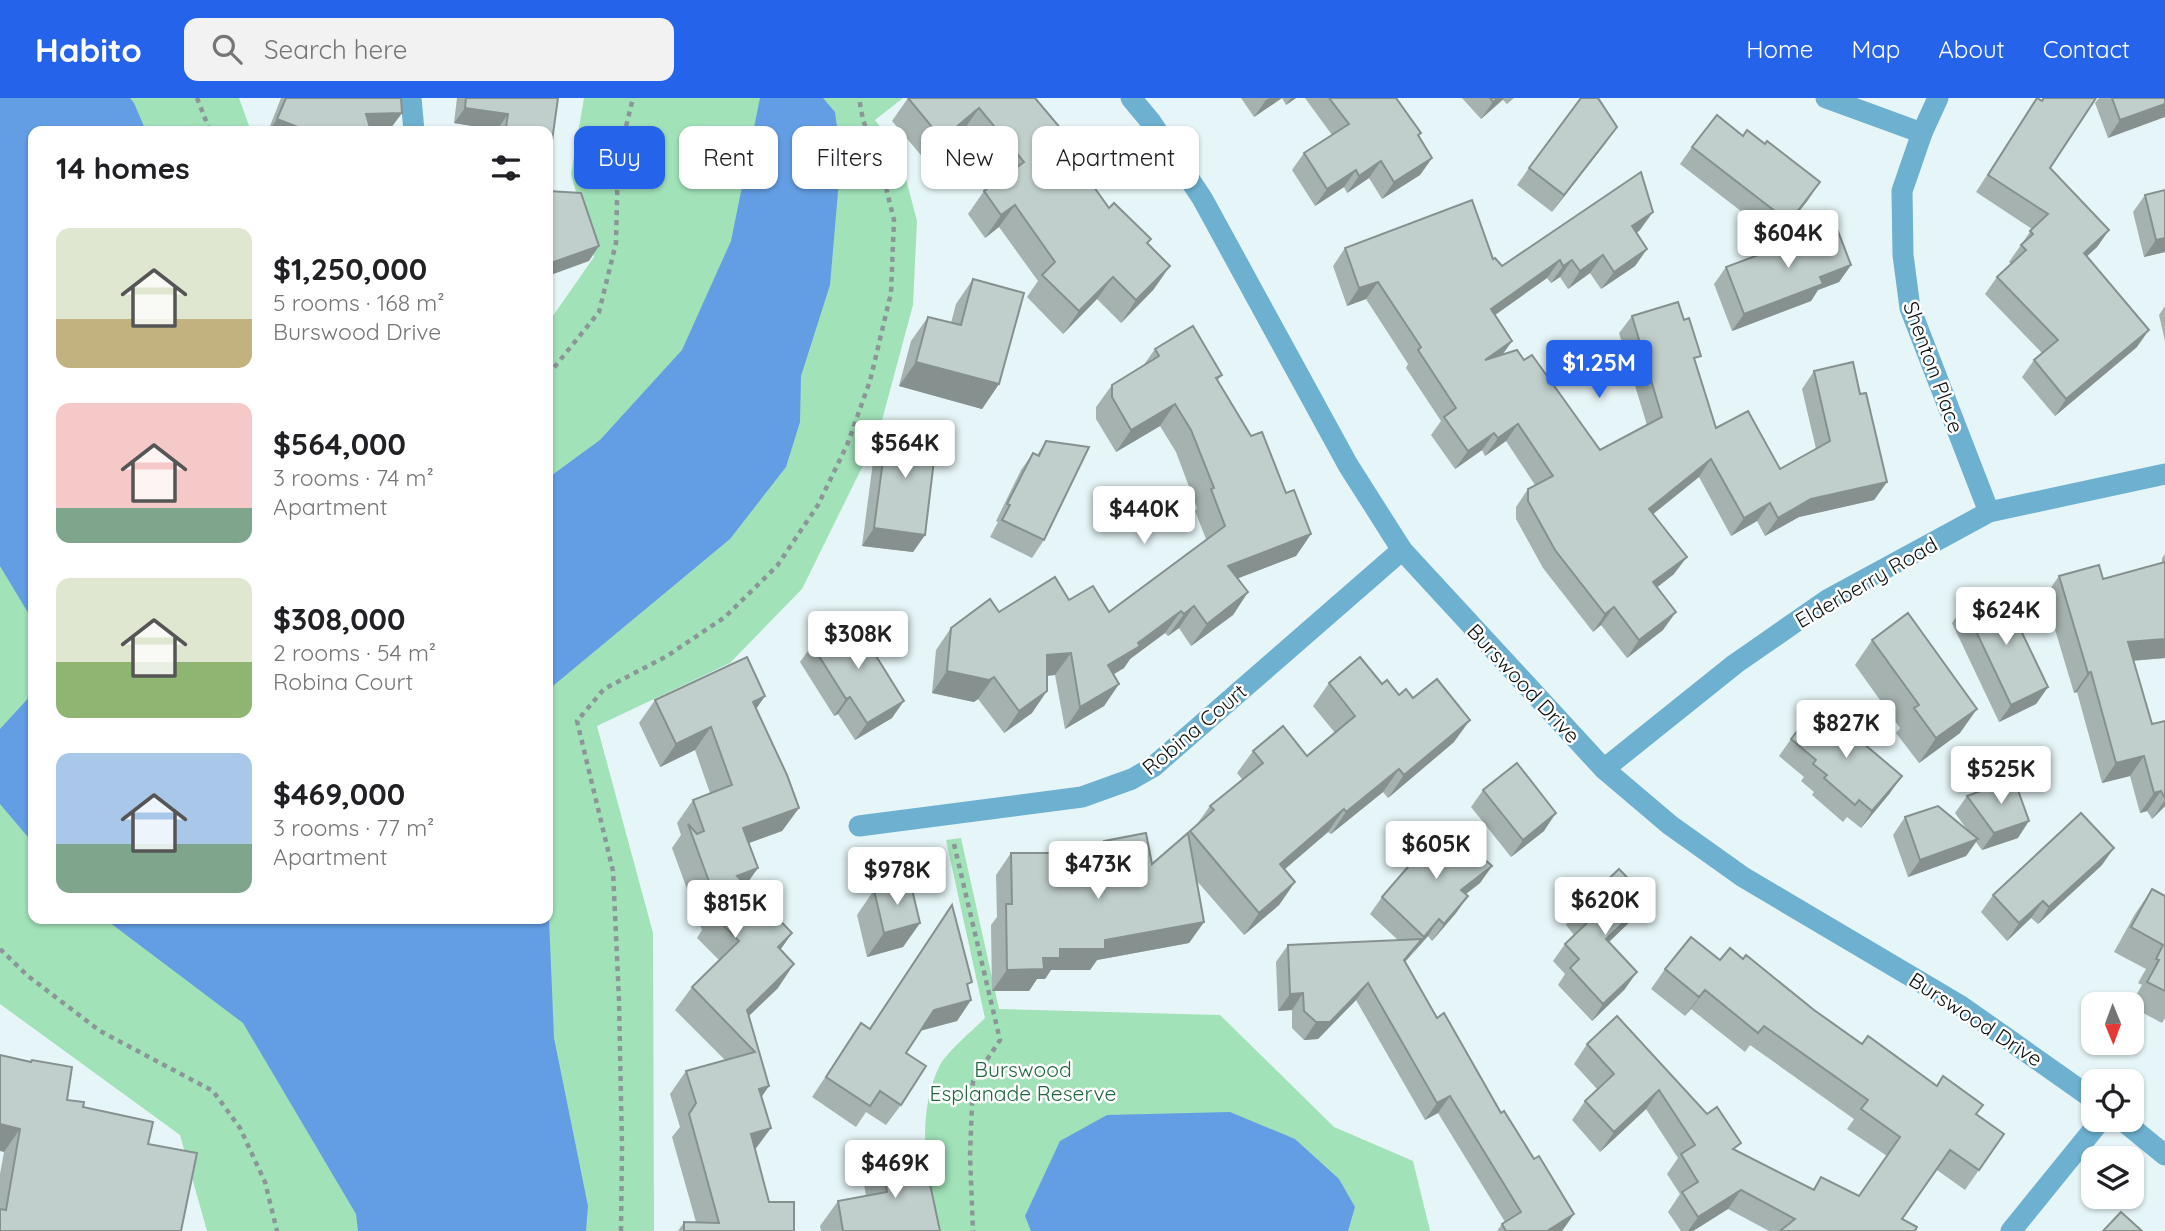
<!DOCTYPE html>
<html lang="en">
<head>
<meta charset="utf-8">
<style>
  :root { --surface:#fff; --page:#f2f2f2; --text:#202124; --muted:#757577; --accent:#2563eb }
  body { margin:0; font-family:Quicksand,sans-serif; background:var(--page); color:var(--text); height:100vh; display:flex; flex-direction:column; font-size:26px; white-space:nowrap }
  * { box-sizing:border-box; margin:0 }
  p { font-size:23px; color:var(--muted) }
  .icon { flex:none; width:38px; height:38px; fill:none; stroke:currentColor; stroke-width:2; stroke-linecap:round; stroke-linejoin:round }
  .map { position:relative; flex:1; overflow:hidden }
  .drawer { position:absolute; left:28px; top:28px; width:525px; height:798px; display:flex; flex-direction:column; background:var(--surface); border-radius:14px; box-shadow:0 2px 5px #0004 }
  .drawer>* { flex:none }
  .hud { position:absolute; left:574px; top:28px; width:665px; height:63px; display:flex; gap:14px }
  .needle { width:46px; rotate:179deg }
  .fabs { position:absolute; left:2081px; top:894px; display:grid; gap:14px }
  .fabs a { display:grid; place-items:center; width:63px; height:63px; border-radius:14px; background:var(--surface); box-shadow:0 2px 5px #0004; font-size:35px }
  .price { position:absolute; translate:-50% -60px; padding:0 16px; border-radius:7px; background:#fff; color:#222; font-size:23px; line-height:46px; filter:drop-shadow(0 2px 4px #0008) }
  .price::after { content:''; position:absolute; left:50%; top:42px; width:21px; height:16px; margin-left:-10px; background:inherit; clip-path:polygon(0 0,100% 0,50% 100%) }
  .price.on { background:var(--accent); color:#fff }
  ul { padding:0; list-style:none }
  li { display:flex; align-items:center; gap:21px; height:175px; padding:0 28px }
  li span { display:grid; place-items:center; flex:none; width:196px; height:140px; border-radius:14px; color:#555 }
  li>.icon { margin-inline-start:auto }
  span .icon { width:84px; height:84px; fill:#fffc; stroke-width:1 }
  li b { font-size:30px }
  h2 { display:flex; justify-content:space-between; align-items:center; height:84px; padding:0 28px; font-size:30px }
  .pill { padding:0 24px; border-radius:14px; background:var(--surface); box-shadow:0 2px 5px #0004; font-size:24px; line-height:63px }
  .pill.on { background:var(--accent); color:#fff }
  header { display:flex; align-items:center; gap:42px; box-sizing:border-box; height:98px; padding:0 35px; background:var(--accent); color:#fff }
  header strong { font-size:33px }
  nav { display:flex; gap:38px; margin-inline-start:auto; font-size:24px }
  .search { width:490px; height:63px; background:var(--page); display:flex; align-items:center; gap:18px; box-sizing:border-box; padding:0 24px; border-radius:14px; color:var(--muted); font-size:26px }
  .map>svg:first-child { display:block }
  .green { fill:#a1e2b9 }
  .water { fill:#639ee4 }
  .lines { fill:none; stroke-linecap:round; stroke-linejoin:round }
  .path { stroke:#8b9698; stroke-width:4.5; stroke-dasharray:5 5; stroke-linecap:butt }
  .minor { stroke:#6db0cf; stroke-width:21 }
  .tertiary { stroke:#6db0cf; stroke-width:21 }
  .wall { fill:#a5b2af }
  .shaded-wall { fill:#86918f }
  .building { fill:#c0cfcc; stroke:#86918f; stroke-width:2 }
  .labels { text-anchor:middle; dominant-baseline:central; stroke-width:5; stroke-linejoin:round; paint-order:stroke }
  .street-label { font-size:21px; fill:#0d1213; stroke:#fff }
  .park-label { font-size:21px; fill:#226642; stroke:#fff }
</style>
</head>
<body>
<header>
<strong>Habito</strong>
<div class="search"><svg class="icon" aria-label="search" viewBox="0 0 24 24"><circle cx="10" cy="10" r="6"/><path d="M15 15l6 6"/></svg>Search here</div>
<nav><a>Home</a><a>Map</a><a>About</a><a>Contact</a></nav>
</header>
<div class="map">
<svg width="2165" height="1133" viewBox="0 0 2165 1133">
  <rect width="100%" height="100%" fill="#e6f5f7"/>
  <g class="green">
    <path d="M0,0H239L251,33H33V821H548V225L594,159L571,76L584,0H903L875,22L899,54L917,123L913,207L878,337L802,491L730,565L597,628L653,835L654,1133H207L180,1037L0,906Z"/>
    <path d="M961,740L999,911L1220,917L1334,1029L1413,1063L1430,1133H936C927,1081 915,1016 940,967C947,954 974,931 985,920L946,742Z"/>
  </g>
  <g class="water">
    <path d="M0,0H130L134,5L146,33H33V523L0,468Z"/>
    <path d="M760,0H823L835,14L841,59L830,187L801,278L800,324L786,369L730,441L548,592V380L600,342L682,252L731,143Z"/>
    <path d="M33,595V745L0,706V631Z"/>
    <path d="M548,796L554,940L588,1108L586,1133H358L356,1116L243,925L105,821H548Z"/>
    <path d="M1230,1014L1295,1041L1339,1081L1355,1109L1348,1133H1031L1025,1118L1060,1043L1107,1017Z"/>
  </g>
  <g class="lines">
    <g class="path">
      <path d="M197,0L210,33"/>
      <path d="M548,277L599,214L616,145L618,61L633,0"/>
      <path d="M954,746L1000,942L973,983L970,1057L973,1133"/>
      <path d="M0,851L28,878L100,933L213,993L240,1030L265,1084L277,1133"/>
      <path d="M621,1133L622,1050L619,902L613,773L577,623L604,591L667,558L725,519L777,468L818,407L847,347L870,283L891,195L894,122L880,65L863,22L859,0"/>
    </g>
    <g class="minor">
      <path d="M411,0L414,33"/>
      <path d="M1826,0L1922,35"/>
      <path d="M1938,0L1922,35L1902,93L1903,157L1910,210L1989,414"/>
      <path d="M1604,671L1735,566L1827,502L1989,414L2165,376"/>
      <path d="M859,728L1082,699L1132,681L1153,669L1402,452"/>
      <path d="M2011,1133L2101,1022"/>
    </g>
    <g class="tertiary">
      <path d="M1131,0L1151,24L1202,100L1348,367L1402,452L1604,671L1670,727L1743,779L1961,908L2093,1001"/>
      <path d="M2122,1022L2165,1057"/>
    </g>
  </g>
  <g class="wall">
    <path d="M281,0H401L402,15L390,31L371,32V33H268Z"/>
    <path d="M457,0H558L548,33H497V32L454,25Z"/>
    <path d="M908,0H1035L1067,52L1109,110L1147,146L1154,191L1121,225L1097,201L1063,236L1027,199L1038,183L999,129L985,140L968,116L984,93L1002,80L963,33L926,63L892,23Z"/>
    <path d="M1241,0H1296L1286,7L1282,0L1254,19Z"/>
    <path d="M1305,0H1396L1421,35L1419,38L1432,60L1420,77L1382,101L1369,80L1347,95L1344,89L1315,108L1292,72L1304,55L1332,37Z"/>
    <path d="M1462,0H1514L1507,6L1503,2L1481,21Z"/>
    <path d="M2037,0L2041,3L2043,0H2096L2050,70L2109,132L2097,149L2087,158L2137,249L2055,318L2022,279L2034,262L2042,255L1985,196L1997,179L2011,166L2009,164L2032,131L1976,94Z"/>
    <path d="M2099,0H2165L2108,40L2095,5Z"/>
    <path d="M1617,29L1552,114L1517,87L1529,70Z"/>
    <path d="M1692,49L1808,102L1777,141L1680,66Z"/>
    <path d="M2145,97L2165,154L2144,159L2133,114Z"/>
    <path d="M1640,132L1637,135L1647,151L1635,168L1601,191L1590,175L1568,191L1560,179L1551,185L1547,180L1495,217L1512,243L1503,256L1524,262L1600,352L1647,327L1619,235L1632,218L1696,265L1716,330L1780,371L1816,351L1802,291L1814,273L1860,296L1887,384L1874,402L1799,419L1765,438L1757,423L1731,438L1699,379L1653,416L1674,476L1657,489L1663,532L1627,560L1601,527L1593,534L1543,470L1516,421V409L1528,391L1535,387L1506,343L1485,358L1482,352L1455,371L1431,337L1441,323L1406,270L1408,266L1366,201L1347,208L1333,168L1345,150L1493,161L1502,168Z"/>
    <path d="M1851,167L1839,184L1818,192L1811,203L1732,233L1714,186L1726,169Z"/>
    <path d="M973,181L999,286L982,311L899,288L911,243L928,219L951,225L956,206Z"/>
    <path d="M2165,208V243L2159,217Z"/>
    <path d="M1155,251L1222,277L1217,283L1311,436L1296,458L1238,480L1248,494L1233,517L1191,548L1179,530L1168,538L1165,535L1130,561L1124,570L1113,576L1119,586L1104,608L1065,631L1055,577L1047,578L1032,615L1004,635L978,601L974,604L932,595L936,552L951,530L999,514L1069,502L1109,514L1206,441L1195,413L1197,410L1176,354L1160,328L1116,354L1096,321V309L1112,287L1143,268Z"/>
    <path d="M888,324L927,361L925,437L913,454L862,448L876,341Z"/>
    <path d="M1046,343L1044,442L1032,460L990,439L998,424L996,423L1021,372L1033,355L1037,357Z"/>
    <path d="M2165,456V560L2133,563L2152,626L2165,623V708L2152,721L2147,713L2140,715L2130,678L2102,685L2077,594L2074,595L2045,498L2059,478L2103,481L2162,465V460Z"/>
    <path d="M1964,508L2048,589L2036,606L1999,624L1952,525Z"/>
    <path d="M1872,542L1960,635L1919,665L1896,635L1900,630L1855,567Z"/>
    <path d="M812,547L892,620L855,642L838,616L834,618L800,564Z"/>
    <path d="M1329,585L1382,586L1399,597L1413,600L1454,644L1388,700L1383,694L1331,736L1328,734L1284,772L1295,784L1279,807L1244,837L1196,782L1204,824L1189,845L1097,862L1090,872H1051L1045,881H1037L1029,893H992L991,827L997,819L996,777L1011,755L1050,783L1093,784L1090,764L1104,743L1152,766L1197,726L1210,708L1243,682L1237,675L1253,653L1307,658L1335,635L1313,608Z"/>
    <path d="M765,598L756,611L799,710L782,733L749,745L758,770L746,787L792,835L780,852L778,890L749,918L769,988L762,998L755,1052L769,1104L794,1133H678L684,1124H696L672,1039L680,1029L670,996L686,973L725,962L675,912L692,889L719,862L697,840L702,832L672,750L681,737L677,725L693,702L710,695L695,652L660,669L639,625L655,602Z"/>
    <path d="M1791,641L1890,695L1861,730L1847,719L1843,724L1812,697L1814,694L1801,683L1804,679L1779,658Z"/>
    <path d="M1483,692L1544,733L1511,759L1471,709Z"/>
    <path d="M1967,698L2018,740L1982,752L1976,744L1966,758L1908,779L1893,737L1905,719L1968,733L1955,715Z"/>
    <path d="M2102,767L2038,826L2031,820L2007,843L1981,814L1993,797Z"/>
    <path d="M1492,768L1480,785L1466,796L1468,798L1456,815L1432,843L1428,838L1405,864L1437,920L1501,1015L1574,1116L1562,1133H1497L1502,1126L1505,1124L1438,1015L1425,1022L1356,902L1318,941L1304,942L1292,930V912L1278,913L1276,864L1288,847L1398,842L1370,816L1382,799Z"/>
    <path d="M2152,791L2165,798V920L2162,925L2132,909L2131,906L2142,887L2138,885L2146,871L2114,854L2135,816Z"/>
    <path d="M874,792L920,825L903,849L867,859L857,817Z"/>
    <path d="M1648,801L1636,818L1609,844L1625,891L1592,923L1558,887L1565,876L1553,863L1565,846L1574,837L1566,827L1578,810Z"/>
    <path d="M952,807L971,902L957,923L920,933L906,955L901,1007L886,1027L866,1014L856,1029L812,999L861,925L869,931Z"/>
    <path d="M1743,861L1862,946L1976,1016L2004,1036L1965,1092L1937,1072L1902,1121L1915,1133H1769L1728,1111L1693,1133H1681L1668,1114L1680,1096L1667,1076L1678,1060L1646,1011L1600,1054L1572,1022L1585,1003L1597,991L1574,966L1587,946L1617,918L1736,1052L1813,1091L1821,1079L1859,1098L1887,1058L1847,1031L1854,1021L1750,947L1745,954L1691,911L1685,918L1651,891L1665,871L1720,862Z"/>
    <path d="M32,962L67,1002L83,1009L148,1046L0,1133V1076L4,1054Z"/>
    <path d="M881,1062L940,1133H821L820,1128L838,1103L866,1098L864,1086Z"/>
  </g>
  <g class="shaded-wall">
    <path d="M1270,0H1282L1254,19L1266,2Z"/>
    <path d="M1291,0H1296L1286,7Z"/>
    <path d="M1498,0H1504L1481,21L1493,4Z"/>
    <path d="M2165,6V19L2108,40L2120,22Z"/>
    <path d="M465,10L508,16L497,32L454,25Z"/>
    <path d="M979,10L963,33L926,63L942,41Z"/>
    <path d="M402,15L390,31L355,32L366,16Z"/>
    <path d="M277,21L308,33H269Z"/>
    <path d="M506,29L518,31L517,33H503Z"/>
    <path d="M1617,29L1605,46L1552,114L1564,97Z"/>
    <path d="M1432,60L1420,77L1382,101L1394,84Z"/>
    <path d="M1381,63L1369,80L1347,95L1359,78Z"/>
    <path d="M1356,72L1344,89L1315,108L1327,91Z"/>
    <path d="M1820,84L1808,102L1777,141L1789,124Z"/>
    <path d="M1015,107L999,129L985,140L1001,117Z"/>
    <path d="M1653,114L1640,132L1620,146L1632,128Z"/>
    <path d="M2109,132L2097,149L2072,172L2084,155Z"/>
    <path d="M2165,140V154L2144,159L2156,142Z"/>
    <path d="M599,148L589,163L548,178V166Z"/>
    <path d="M1647,151L1635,168L1601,191L1614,174Z"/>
    <path d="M1603,157L1590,175L1568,191L1580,173Z"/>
    <path d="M1560,162L1547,180L1478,229L1491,211Z"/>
    <path d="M1572,162L1560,179L1551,185L1563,168Z"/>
    <path d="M1851,167L1839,184L1818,192L1811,203L1732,233L1744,216L1820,179Z"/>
    <path d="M1170,168L1154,191L1121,225L1136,202Z"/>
    <path d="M1113,179L1097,201L1063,236L1079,213Z"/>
    <path d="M1378,184L1366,201L1347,208L1359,190Z"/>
    <path d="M2149,232L2137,249L2055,318L2066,301Z"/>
    <path d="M1512,243L1499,261L1485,262Z"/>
    <path d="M916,264L999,286L982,311L899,288Z"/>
    <path d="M1175,306L1160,328L1116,354L1131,332Z"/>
    <path d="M1518,326L1506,343L1485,358L1498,340Z"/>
    <path d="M1494,335L1482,352L1455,371L1468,353Z"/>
    <path d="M1711,361L1699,379L1637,429L1649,411Z"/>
    <path d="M1887,384L1874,402L1799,419L1765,438L1778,420L1811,401Z"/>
    <path d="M1770,405L1757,423L1731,438L1744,420Z"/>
    <path d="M874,430L925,437L913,454L862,448Z"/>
    <path d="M1311,436L1296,458L1213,490L1228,468Z"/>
    <path d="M1687,459L1674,476L1641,502L1653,484Z"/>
    <path d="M1248,494L1233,517L1191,548L1207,526Z"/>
    <path d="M1194,508L1179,530L1168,538L1184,516Z"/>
    <path d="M1614,509L1601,527L1593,534L1605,516Z"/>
    <path d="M1181,513L1165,535L1130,561L1124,570L1093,589L1108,567Z"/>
    <path d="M1676,514L1663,532L1627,560L1639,542Z"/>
    <path d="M2165,541V560L2114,564L2128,544Z"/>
    <path d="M1071,555L1055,577L1031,579L1047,557Z"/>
    <path d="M947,573L994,579L978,601L974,604L932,595Z"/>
    <path d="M2091,574L2077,594L2074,595L2088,575Z"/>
    <path d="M1119,586L1104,608L1065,631L1080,609Z"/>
    <path d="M2048,589L2036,606L1999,624L2011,607Z"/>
    <path d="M1047,593L1032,615L1004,635L1019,613Z"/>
    <path d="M765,598L749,621L753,604Z"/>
    <path d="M850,599L838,616L834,618L846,601Z"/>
    <path d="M904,603L892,620L855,642L867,625Z"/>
    <path d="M1977,611L1960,635L1919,665L1936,640Z"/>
    <path d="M1470,622L1454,644L1388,700L1404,677Z"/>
    <path d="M711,629L695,652L660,669L676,646Z"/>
    <path d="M2144,658L2130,678L2102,685L2116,665Z"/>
    <path d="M1399,671L1383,694L1331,736L1346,714Z"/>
    <path d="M1902,678L1890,695L1861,730L1872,713Z"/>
    <path d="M2161,693L2147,713L2140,715L2154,695Z"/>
    <path d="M2165,702V708L2152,721Z"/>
    <path d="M799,710L782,733L727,753L743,730Z"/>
    <path d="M1344,711L1328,734L1264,789L1280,766Z"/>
    <path d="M1556,715L1544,733L1511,759L1523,742Z"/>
    <path d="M2029,723L2018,740L1982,752L1994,735Z"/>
    <path d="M1978,741L1966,758L1908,779L1920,762Z"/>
    <path d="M2114,750L2102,767L2038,826L2049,809Z"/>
    <path d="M1492,768L1480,785L1449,809L1461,792Z"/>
    <path d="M758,770L741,793L737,778Z"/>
    <path d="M1295,784L1279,807L1244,837L1259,815Z"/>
    <path d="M1468,798L1456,815L1432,843L1444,826Z"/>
    <path d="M1648,801L1636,818L1594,858L1606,841Z"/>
    <path d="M2043,803L2031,820L2007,843L2019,825Z"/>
    <path d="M1439,821L1428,838L1412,856L1424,839Z"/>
    <path d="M1204,824L1189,845L1097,862L1090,872H1051L1045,881H1037L1029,893H992L1007,872L1043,860L1060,851Z"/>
    <path d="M920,825L903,849L867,859L884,835Z"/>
    <path d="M792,835L776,858L778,849Z"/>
    <path d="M1422,841L1410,858L1392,879L1404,862Z"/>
    <path d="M794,866L778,890L734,932L747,912Z"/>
    <path d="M1637,874L1625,891L1592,923L1603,906Z"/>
    <path d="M1368,885L1356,902L1318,941L1304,942L1316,924Z"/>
    <path d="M1705,892L1691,911L1685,918L1699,899Z"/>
    <path d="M1303,895L1292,912L1278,913L1290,896Z"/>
    <path d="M971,902L957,923L919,933L934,912Z"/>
    <path d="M769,988L753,1011L759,991Z"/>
    <path d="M1659,992L1646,1011L1600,1054L1614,1034Z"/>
    <path d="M1450,998L1438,1015L1425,1022L1437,1005Z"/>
    <path d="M0,1026L20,1031L4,1054L0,1053Z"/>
    <path d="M771,1030L754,1053L751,1036Z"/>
    <path d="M1741,1092L1728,1111L1693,1133H1688L1698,1119Z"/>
    <path d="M1574,1116L1562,1133H1547Z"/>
  </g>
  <g class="building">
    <path d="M286,0H401L402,15L366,16L371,33H308L277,21Z"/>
    <path d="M466,0H558L548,72V33H518V31L506,29L508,16L465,10Z"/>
    <path d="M908,0H1035L1073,45L1066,50L1109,110L1114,105L1151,141L1147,145L1170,168L1136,202L1113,179L1079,213L1042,177L1055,164L1015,107L1001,117L984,93L1024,64L979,10L942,41Z"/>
    <path d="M1329,0H1396L1421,35L1418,37L1432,60L1394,84L1381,63L1359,78L1356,72L1327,91L1304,55L1349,26Z"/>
    <path d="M1490,0H1498L1493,4Z"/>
    <path d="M1581,0H1598L1617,29L1564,97L1529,70Z"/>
    <path d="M2037,0L2042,3L2044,0H2096L2050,70L2109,132L2084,155L2149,232L2066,301L2034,262L2058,242L1997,179L2026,152L2021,147L2033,136L2030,133L2048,116L1988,77Z"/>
    <path d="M2112,0H2165V6L2120,22Z"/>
    <path d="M1717,17L1743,38L1747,32L1765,46L1767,43L1820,84L1789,124L1692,49Z"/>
    <path d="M1641,74L1653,114L1632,128L1647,151L1614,174L1603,157L1580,173L1572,162L1563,168L1560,162L1491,211L1512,243L1485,262L1517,252L1524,262L1532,257L1600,352L1662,319L1632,218L1678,204L1684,222L1689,220L1701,258L1694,260L1716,330L1748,313L1780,371L1830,343L1814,273L1853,264L1860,296L1866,295L1887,384L1811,401L1778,420L1770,405L1744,420L1711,361L1649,411L1687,459L1653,484L1676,514L1639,542L1614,509L1605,516L1555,452L1528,403V391L1553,378L1518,326L1498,340L1494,335L1468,353L1444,319L1456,310L1418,252L1421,249L1378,184L1359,190L1345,150L1472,102L1493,161L1495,160L1502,168Z"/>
    <path d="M2165,92V140L2156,142L2145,97Z"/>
    <path d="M548,93L581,95L599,148L548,166Z"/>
    <path d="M1836,128L1851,167L1820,179L1823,186L1744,216L1726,169Z"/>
    <path d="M973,181L1024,195L999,286L916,264L928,219L961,227Z"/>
    <path d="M1193,228L1222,277L1216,280L1251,338L1262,334L1286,395L1294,392L1311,436L1228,468L1248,494L1207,526L1194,508L1184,516L1181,513L1138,545L1140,548L1108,567L1119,586L1080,609L1071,555L1047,557V593L1019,613L994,579L989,582L947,573L951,530L990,501L999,514L1055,479L1069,502L1093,488L1109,514L1225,428L1211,391L1214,390L1191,332L1175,306L1131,332L1112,299V287L1159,258L1155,251Z"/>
    <path d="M888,324L932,329L927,361L934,362L925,437L874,430Z"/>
    <path d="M1046,343L1089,349L1044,442L1002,422L1010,407L1007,406L1033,355L1039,358Z"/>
    <path d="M2165,464V541L2128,544L2152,626L2165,623V700L2161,693L2154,695L2144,658L2116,665L2091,574L2088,575L2059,478L2099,467L2103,481Z"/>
    <path d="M2001,491L2048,589L2011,607L1964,508Z"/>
    <path d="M1908,515L1977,611L1936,640L1914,610L1919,607L1872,542Z"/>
    <path d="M853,521L904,603L867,625L850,599L846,601L812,547Z"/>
    <path d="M747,559L765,598L753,604L787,677L799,710L743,730L758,770L737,778L792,835L778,849L794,866L747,912L769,988L759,991L771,1030L751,1036L769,1104H794V1133H684V1124L719,1125L689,1016L696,1005L686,973L755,954L692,889L739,843L713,817L719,811L688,726L697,736L704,733L693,702L732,687L711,629L676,646L655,602Z"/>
    <path d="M1360,559L1382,586L1387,582L1399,597L1406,591L1413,600L1437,581L1470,622L1404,677L1399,671L1346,714L1344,711L1280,766L1295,784L1259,815L1190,733L1214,712L1210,708L1263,665L1253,653L1283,628L1307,658L1355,618L1329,585Z"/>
    <path d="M1818,607L1902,678L1872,713L1859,702L1855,707L1824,680L1827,677L1813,666L1816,662L1791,641Z"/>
    <path d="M1517,665L1556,715L1523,742L1483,692Z"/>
    <path d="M2014,681L2029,723L1994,735L1967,698Z"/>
    <path d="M1938,708L1978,741L1920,762L1905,719Z"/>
    <path d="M2081,715L2114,750L2049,809L2043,803L2019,825L1993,797Z"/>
    <path d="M1445,726L1492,768L1461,792L1468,798L1444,826L1439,821L1424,839L1382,799Z"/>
    <path d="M1146,735L1152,766L1188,735L1204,824L1105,842V851H1060V860H1043L1044,871L1007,872L1006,806H1012L1011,755H1050V783L1112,784L1104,743Z"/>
    <path d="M1619,771L1648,801L1606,841L1637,874L1603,906L1570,870L1579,861L1565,846L1588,824L1578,810Z"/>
    <path d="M910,783L920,825L884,835L874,792Z"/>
    <path d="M2152,791L2165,798V893L2147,884L2159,862L2156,861L2163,847L2131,829Z"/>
    <path d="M952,807L972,884L967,886L971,902L934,912L906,955L926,968L901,1007L880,993L870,1008L826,979L861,925L870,931Z"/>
    <path d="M1691,839L1720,862L1730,850L1743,861L1746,857L1814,912L1862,946L1868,938L1937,988L1943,978L1983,1007L1976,1016L2004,1036L1979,1072L1950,1052L1902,1121L1917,1129L1915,1133H1780L1795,1121L1741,1092L1698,1119L1682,1094L1698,1084L1681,1056L1695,1047L1659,992L1614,1034L1585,1003L1614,976L1587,946L1617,918L1707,1016L1717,1009L1741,1045L1733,1051L1814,1092L1821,1079L1859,1098L1900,1039L1861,1011L1868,1002L1764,928L1758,935L1705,892L1699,899L1665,871Z"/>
    <path d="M1422,841L1404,862L1437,920L1444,915L1501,1015L1504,1013L1534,1061L1539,1058L1574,1116L1547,1133H1506L1502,1126L1521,1114L1450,998L1437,1005L1368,885L1330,924H1316L1304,913L1303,895L1290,896L1288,847Z"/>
    <path d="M0,957L31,964L32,962L72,969L67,1002L84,1004L83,1009L153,1024L148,1046L197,1055L181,1133H0V1111L6,1112L20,1031L0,1026Z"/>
    <path d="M923,1053L940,1133H843L838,1103L887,1094L881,1062Z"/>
    <path d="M2121,1114L2142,1133H2103Z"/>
  </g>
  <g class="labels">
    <g class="street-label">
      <text transform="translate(1934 269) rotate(70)">Shenton Place</text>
      <text transform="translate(1866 484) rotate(-30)">Elderberry Road</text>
      <text transform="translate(1524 585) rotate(47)">Burswood Drive</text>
      <text transform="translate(1194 631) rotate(-40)">Robina Court</text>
      <text transform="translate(1976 921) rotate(33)">Burswood Drive</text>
    </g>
    <g class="park-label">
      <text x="1023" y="971">Burswood<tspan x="1023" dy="24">Esplanade Reserve</tspan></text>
    </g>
  </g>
</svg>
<div class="fabs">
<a><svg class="needle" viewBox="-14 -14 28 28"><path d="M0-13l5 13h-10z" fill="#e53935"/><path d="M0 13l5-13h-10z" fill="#757577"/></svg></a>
<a><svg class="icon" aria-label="locate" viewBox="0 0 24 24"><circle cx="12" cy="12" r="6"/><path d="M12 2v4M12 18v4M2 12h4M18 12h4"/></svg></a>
<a><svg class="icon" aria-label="layers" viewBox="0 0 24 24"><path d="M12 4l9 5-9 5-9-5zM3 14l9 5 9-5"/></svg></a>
</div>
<b class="price" style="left:1788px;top:172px">$604K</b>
<b class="price on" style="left:1599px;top:302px">$1.25M</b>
<b class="price" style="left:905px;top:382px">$564K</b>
<b class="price" style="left:1144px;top:448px">$440K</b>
<b class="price" style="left:2006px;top:549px">$624K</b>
<b class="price" style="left:858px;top:573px">$308K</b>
<b class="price" style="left:1846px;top:662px">$827K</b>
<b class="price" style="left:2001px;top:708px">$525K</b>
<b class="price" style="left:1436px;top:783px">$605K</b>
<b class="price" style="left:1098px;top:803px">$473K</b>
<b class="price" style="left:897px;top:809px">$978K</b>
<b class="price" style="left:1605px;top:839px">$620K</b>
<b class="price" style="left:735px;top:842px">$815K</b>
<b class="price" style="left:895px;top:1102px">$469K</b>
<div class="hud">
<a class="pill on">Buy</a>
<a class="pill">Rent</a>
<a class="pill">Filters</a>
<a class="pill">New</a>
<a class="pill">Apartment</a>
</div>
<section class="drawer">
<h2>14 homes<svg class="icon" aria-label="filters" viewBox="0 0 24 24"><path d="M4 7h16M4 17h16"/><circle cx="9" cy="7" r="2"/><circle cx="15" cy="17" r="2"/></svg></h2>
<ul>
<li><span style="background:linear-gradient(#dfe7d0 65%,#c2b280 0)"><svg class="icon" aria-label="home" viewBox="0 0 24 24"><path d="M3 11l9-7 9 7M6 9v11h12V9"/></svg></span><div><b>$1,250,000</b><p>5 rooms · 168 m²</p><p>Burswood Drive</p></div></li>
<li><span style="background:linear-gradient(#f6c9c9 75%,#7fa58c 0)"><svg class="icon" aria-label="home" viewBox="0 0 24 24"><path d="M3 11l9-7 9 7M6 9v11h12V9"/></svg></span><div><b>$564,000</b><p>3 rooms · 74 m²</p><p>Apartment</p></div></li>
<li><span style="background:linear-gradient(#dfe7d0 60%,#8fb573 0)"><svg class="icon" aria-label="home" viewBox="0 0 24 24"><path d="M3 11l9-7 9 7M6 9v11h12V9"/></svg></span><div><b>$308,000</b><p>2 rooms · 54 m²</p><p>Robina Court</p></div></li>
<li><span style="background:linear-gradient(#a9c7e8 65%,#7fa58c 0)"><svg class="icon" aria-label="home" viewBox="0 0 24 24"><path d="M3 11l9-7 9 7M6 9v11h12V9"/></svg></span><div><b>$469,000</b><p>3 rooms · 77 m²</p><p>Apartment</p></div></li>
</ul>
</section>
</div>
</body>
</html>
